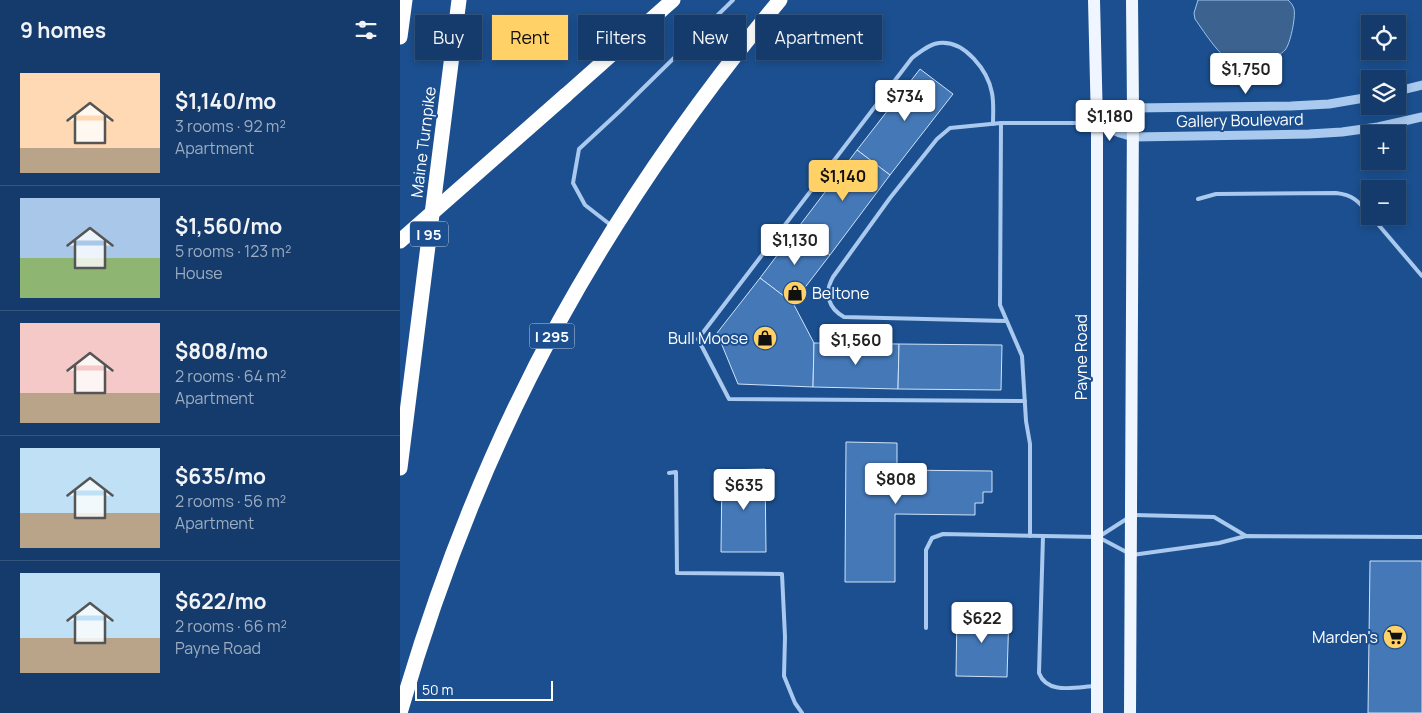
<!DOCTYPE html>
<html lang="en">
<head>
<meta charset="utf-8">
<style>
  :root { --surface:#143b6b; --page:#214673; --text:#f1f3f6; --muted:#9dadc1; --line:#33557e; --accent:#ffd166 }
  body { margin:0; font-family:Manrope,sans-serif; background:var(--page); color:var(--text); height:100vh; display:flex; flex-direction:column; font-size:19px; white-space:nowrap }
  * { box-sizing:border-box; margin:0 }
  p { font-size:16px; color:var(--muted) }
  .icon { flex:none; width:28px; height:28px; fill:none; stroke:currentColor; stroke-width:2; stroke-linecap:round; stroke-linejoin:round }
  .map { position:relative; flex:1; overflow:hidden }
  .details { display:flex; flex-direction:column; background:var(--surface); width:400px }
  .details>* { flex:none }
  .guide { position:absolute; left:15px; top:15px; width:475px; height:45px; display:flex; gap:10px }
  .fabs { position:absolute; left:961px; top:15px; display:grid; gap:10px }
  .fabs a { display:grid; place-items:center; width:45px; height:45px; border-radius:0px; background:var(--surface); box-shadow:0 2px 8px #0003,0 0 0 1px var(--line); font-size:25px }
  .scale { position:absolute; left:15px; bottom:12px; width:138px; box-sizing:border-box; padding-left:5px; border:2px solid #fff; border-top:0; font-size:14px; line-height:18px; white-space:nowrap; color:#fff; -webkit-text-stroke:4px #1b4f8f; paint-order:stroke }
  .price { position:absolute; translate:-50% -42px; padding:0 11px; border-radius:5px; background:#fff; color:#222; font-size:16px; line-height:32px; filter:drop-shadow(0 1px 2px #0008) }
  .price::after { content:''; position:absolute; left:50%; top:30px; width:15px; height:11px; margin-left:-8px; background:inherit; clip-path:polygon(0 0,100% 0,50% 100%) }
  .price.selected { background:var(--accent); color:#111 }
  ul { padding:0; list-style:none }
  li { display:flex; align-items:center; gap:15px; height:125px; padding:0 20px }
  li+li { border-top:1px solid var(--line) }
  li span { display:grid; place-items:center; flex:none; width:140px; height:100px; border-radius:0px; color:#555 }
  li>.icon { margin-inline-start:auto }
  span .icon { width:60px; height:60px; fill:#fffc; stroke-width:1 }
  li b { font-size:21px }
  h2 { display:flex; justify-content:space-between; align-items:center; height:60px; padding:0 20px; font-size:21px }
  .chip { padding:0 18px; border-radius:0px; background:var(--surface); box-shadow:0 2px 8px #0003,0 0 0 1px var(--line); font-size:18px; line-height:45px }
  .chip.selected { background:var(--accent); color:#111 }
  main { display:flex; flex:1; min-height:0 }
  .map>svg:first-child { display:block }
  .water { fill:#3c6290; stroke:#9cc4f0 }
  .building { fill:#4478b7; stroke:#cfe3fa }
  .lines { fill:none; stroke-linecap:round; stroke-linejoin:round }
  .service { stroke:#a9c9ee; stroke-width:4 }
  .tertiary { stroke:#a9c9ee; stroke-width:9 }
  .primary { stroke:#f0f6ff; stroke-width:12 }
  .motorway { stroke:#fff; stroke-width:15 }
  .motorway-bridge { stroke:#fff; stroke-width:15 }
  .labels { text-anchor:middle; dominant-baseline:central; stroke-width:4; stroke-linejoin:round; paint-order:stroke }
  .shield { fill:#1b4f8f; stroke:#bbcadd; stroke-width:1 }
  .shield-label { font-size:15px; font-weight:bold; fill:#fff }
  .street-label { font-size:16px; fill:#fff; stroke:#1b4f8f }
  .poi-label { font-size:16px; fill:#fff; stroke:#1b4f8f; text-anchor:end }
</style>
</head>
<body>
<main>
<section class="details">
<h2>9 homes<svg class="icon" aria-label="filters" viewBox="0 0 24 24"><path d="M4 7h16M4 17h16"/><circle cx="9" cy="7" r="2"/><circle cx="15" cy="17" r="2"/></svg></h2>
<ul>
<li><span style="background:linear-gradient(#ffd9b3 75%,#b9a48a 0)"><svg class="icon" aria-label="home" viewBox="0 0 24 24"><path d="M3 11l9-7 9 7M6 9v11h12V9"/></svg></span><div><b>$1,140/mo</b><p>3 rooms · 92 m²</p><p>Apartment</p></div></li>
<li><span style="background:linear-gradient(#a9c7e8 60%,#8fb573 0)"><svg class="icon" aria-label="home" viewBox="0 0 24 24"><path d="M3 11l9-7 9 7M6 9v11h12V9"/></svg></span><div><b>$1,560/mo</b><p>5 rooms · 123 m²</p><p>House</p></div></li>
<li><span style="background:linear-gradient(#f6c9c9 70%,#b9a48a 0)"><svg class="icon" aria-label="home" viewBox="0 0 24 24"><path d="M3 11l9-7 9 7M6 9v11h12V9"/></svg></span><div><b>$808/mo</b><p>2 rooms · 64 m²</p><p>Apartment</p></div></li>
<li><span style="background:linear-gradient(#bfe0f5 65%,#b9a48a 0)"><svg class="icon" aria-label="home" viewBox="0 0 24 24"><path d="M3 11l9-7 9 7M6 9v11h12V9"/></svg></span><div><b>$635/mo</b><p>2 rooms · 56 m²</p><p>Apartment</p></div></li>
<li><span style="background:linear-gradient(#bfe0f5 65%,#b9a48a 0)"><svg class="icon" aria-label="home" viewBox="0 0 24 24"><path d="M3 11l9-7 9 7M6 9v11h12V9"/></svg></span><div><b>$622/mo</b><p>2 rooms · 66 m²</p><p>Payne Road</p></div></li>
</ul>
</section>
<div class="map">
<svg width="1022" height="713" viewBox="0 0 1022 713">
  <rect width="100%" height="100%" fill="#1b4f8f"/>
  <path class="water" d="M798,0H888C891,3 893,5 894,9C896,17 890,45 885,50C878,58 850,70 839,66C822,61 805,33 795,19L794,13Z"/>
  <g class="building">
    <path d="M520,69L553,94L490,175L457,150Z"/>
    <path d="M457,150L490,175L430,255L397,229Z"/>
    <path d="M397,229L430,255L393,303L360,278Z"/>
    <path d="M360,278L393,303L414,343L413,387L338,384L317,333Z"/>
    <path d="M414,343L499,344L498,389L413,387Z"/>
    <path d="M499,344L602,345L601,390L498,389Z"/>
    <path d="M446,442L497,443V470L592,471V492H583V503H575V515L495,514V582H445Z"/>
    <path d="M365,469L366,552H321L322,470Z"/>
    <path d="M970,561H1022V713H968Z"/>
    <path d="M557,611L609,612L607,677L556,676Z"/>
  </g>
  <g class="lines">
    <g class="service">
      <path d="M601,123L600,305L622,356L626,421L630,444V536"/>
      <path d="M593,124C593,114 594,103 592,93C588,71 565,40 539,43C529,44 520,52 512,58L298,339L329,399L625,401"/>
      <path d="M798,199L816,194L936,193C954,195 959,202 970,215"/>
      <path d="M971,216L1022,276"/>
      <path d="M212,226L185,205L173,183L179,149L220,111L333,0"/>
      <path d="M606,321L444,317C428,308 424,293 433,277L490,198L537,139L550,128L601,123H695"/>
      <path d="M269,473L276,472L277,573L382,574L385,637L384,676L395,703L402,713"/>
      <path d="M734,515L814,517L846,536"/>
      <path d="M643,536L639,673C647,695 676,687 695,686"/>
      <path d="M700,536L728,518"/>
      <path d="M526,628V550L532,538L543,534L698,537L732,555L819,543L846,536L1022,537"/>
    </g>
    <g class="tertiary">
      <path d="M998,91L1022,85"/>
      <path d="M697,123L720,133L733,137L909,134L942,132L978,127L1022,117"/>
      <path d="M697,123C709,115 719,110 733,108L891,106L929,104L970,97"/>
    </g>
    <g class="primary">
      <path d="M694,0L697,123V713"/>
      <path d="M730,713L733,108L732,0"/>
    </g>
    <g class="motorway">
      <path d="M0,37L5,0"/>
      <path d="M166,95L273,0"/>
      <path d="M0,468L59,0"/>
      <path d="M0,713C39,578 92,443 160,320C223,206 297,100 380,0"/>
    </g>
    <path class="motorway-bridge" d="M0,241L166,95"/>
  </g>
  <defs>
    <g id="shop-disc" transform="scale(1.25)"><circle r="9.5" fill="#ffd166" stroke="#1b4f8f"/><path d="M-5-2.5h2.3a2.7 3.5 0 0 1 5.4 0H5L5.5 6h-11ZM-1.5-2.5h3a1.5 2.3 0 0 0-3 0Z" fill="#111"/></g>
    <g id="supermarket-disc" transform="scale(1.25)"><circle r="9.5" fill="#ffd166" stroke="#1b4f8f"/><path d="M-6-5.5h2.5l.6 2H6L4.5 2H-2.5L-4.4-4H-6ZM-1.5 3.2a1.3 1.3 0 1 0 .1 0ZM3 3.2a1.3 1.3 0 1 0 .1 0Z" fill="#111"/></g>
  </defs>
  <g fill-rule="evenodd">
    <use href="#shop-disc" x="395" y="293"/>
    <use href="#shop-disc" x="365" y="338"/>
    <use href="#supermarket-disc" x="995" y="637"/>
  </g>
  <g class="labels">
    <g class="shield">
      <rect x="10" y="221.5" width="38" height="25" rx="4"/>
      <rect x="129.5" y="323.5" width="45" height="25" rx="4"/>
    </g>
    <g class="shield-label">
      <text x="29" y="234">I 95</text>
      <text x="152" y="336">I 295</text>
    </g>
    <g class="street-label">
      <text transform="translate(840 120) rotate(-1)">Gallery Boulevard</text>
      <text transform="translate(23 142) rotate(-83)">Maine Turnpike</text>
      <text transform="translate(681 357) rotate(-90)">Payne Road</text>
    </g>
    <g class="poi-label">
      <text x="412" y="293" text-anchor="start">Beltone</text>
      <text x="348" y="338">Bull Moose</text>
      <text x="978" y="637">Marden's</text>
    </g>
  </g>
</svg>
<div class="fabs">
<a><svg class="icon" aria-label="locate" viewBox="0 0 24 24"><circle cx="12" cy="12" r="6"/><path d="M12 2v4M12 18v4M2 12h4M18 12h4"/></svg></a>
<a><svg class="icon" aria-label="layers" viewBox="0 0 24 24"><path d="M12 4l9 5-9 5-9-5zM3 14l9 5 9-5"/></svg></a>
<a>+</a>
<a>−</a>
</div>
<div class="scale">50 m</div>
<b class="price" style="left:846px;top:95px">$1,750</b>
<b class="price" style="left:505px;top:122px">$734</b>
<b class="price" style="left:710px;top:142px">$1,180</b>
<b class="price selected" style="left:443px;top:202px">$1,140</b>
<b class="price" style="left:395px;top:266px">$1,130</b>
<b class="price" style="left:456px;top:366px">$1,560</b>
<b class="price" style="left:496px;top:505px">$808</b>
<b class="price" style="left:344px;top:511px">$635</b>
<b class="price" style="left:582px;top:644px">$622</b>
<div class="guide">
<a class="chip">Buy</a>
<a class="chip selected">Rent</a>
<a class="chip">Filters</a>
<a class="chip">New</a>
<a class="chip">Apartment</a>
</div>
</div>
</main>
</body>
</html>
